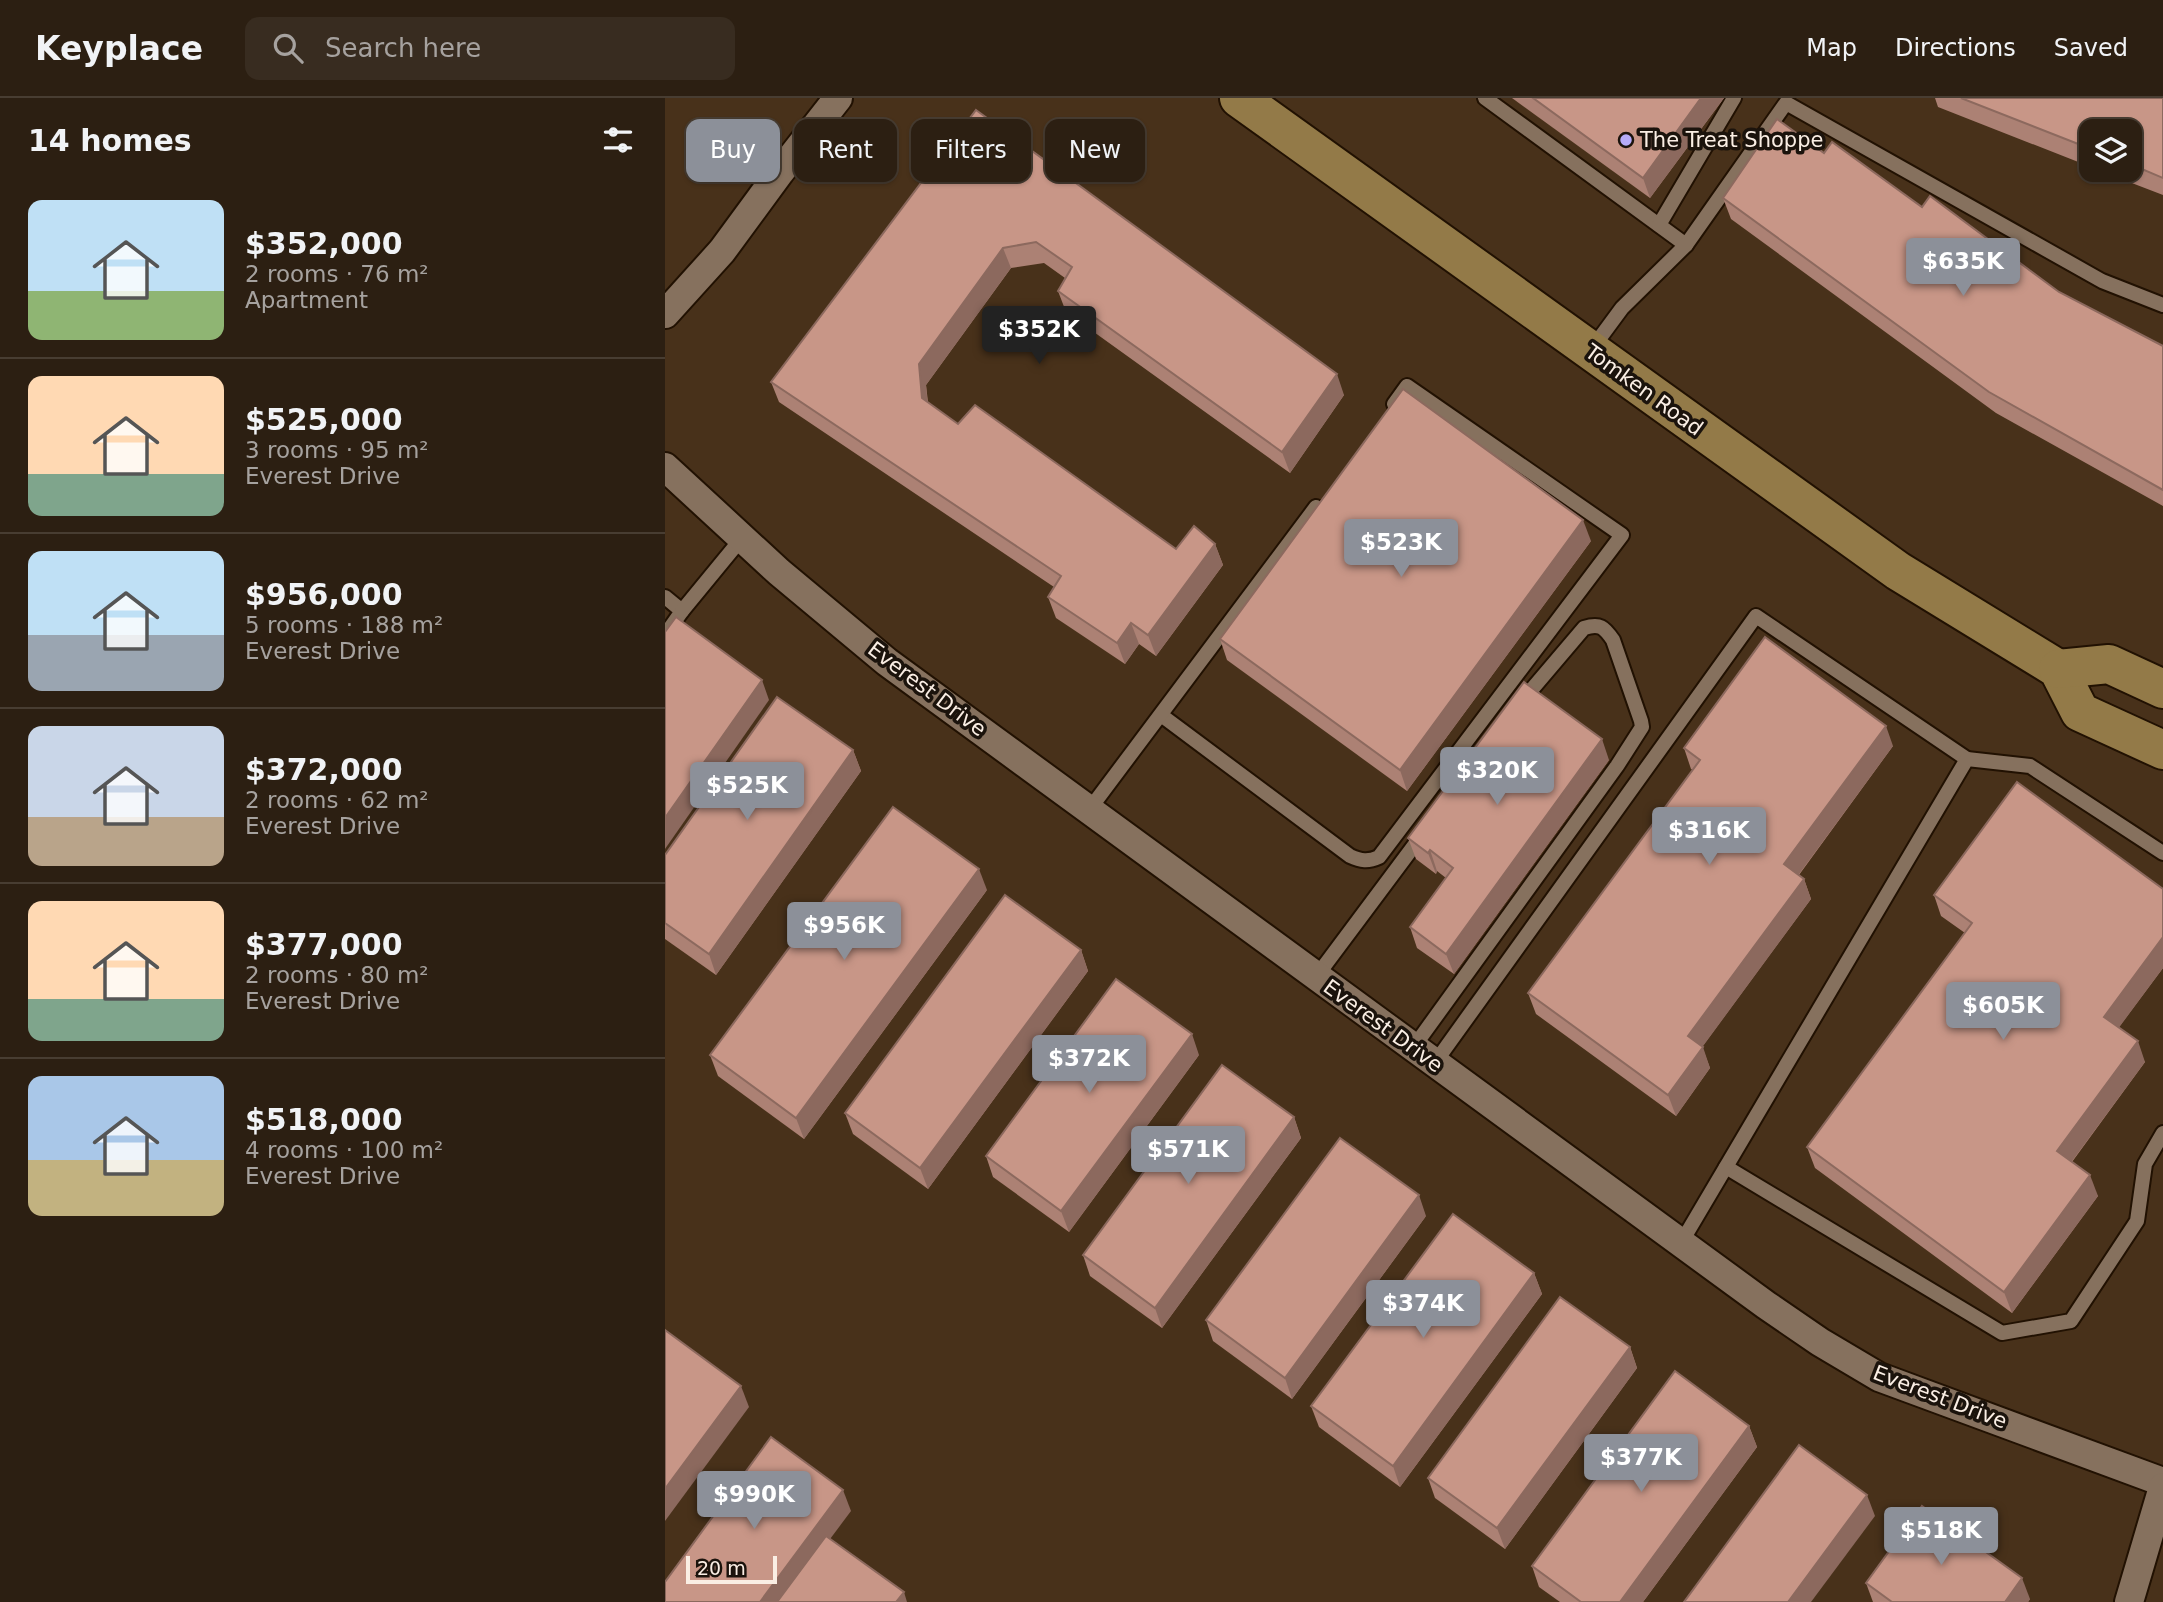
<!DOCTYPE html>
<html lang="en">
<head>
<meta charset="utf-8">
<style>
  :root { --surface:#2c1f12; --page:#382c20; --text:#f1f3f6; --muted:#a6a29f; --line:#483d32; --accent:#8c9099 }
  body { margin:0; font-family:"DejaVu Sans",sans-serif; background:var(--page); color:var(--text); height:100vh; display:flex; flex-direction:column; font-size:26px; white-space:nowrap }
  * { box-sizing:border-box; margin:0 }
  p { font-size:23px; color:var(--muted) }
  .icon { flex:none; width:38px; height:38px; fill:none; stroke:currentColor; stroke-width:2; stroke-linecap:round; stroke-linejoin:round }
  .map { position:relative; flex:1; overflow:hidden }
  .sheet { display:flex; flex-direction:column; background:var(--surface); width:665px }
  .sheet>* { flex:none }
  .top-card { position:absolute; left:21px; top:21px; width:665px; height:63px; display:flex; gap:14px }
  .tools { position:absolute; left:1414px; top:21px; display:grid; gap:14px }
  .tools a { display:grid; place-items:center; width:63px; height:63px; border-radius:14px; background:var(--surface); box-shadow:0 2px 5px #0004,0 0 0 2px var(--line); font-size:35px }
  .scale { position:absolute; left:21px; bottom:18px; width:91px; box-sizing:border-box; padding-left:7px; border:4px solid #faeee4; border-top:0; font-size:19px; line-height:24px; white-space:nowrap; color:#faeee4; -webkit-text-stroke:5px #1b130c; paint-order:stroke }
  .price { position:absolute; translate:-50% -60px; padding:0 16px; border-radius:7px; background:var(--accent); color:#fff; font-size:23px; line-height:46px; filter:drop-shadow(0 2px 4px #0008) }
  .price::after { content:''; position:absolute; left:50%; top:42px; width:21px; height:16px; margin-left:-10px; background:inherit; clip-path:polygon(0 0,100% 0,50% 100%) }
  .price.current { background:#222; color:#fff }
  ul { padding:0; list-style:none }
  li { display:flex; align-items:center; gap:21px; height:175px; padding:0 28px }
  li+li { border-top:2px solid var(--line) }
  li span { display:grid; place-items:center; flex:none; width:196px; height:140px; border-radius:14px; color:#555 }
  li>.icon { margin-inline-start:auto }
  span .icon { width:84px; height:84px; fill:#fffc; stroke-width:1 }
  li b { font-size:30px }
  h2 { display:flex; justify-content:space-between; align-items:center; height:84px; padding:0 28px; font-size:30px }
  .chip { padding:0 24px; border-radius:14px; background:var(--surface); box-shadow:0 2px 5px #0004,0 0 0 2px var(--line); font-size:24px; line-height:63px }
  .chip.current { background:var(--accent); color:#fff }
  header { display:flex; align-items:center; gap:42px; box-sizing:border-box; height:98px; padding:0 35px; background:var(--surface); border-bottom:2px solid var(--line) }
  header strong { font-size:33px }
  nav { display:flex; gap:38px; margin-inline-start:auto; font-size:24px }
  .search { width:490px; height:63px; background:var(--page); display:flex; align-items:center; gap:18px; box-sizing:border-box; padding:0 24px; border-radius:14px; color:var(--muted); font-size:26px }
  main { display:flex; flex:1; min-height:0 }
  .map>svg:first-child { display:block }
  .built { fill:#48311a; fill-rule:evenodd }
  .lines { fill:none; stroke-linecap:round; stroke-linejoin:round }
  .lane-casing { stroke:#211102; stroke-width:18 }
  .street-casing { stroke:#211102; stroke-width:32 }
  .secondary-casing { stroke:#211102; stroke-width:42 }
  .lane { stroke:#86715e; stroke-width:14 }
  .street { stroke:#86715e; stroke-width:28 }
  .secondary { stroke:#937a48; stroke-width:38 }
  .wall { fill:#ac8174 }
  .shaded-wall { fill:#8c695e }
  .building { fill:#c89687; stroke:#8c695e; stroke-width:2 }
  .poi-dot { fill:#b6abf8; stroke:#1b130c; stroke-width:2.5 }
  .labels { text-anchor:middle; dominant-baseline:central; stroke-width:7; stroke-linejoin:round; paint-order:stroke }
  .poi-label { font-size:21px; fill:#faeee4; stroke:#1b130c; text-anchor:start }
  .street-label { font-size:21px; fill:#faeee4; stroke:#1b130c }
</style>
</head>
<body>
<header>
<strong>Keyplace</strong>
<div class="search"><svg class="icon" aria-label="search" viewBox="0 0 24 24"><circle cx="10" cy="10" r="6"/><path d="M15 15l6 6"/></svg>Search here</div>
<nav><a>Map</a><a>Directions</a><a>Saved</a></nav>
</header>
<main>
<section class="sheet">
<h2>14 homes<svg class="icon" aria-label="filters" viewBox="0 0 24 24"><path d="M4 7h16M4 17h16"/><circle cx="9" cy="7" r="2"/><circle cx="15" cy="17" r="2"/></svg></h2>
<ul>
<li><span style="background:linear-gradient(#bfe0f5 65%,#8fb573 0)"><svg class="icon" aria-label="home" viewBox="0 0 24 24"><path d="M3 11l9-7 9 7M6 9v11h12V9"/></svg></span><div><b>$352,000</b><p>2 rooms · 76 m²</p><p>Apartment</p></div></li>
<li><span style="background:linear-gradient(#ffd9b3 70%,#7fa58c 0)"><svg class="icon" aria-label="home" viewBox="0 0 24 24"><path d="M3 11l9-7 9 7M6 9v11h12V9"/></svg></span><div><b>$525,000</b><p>3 rooms · 95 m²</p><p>Everest Drive</p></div></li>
<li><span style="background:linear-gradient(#bfe0f5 60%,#9aa5b1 0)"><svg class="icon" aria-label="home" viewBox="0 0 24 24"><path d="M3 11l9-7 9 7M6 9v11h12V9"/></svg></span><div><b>$956,000</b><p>5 rooms · 188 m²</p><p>Everest Drive</p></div></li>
<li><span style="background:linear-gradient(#c9d6e8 65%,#b9a48a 0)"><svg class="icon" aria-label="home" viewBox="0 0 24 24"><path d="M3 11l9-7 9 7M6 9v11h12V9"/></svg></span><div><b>$372,000</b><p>2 rooms · 62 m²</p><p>Everest Drive</p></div></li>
<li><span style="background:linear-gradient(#ffd9b3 70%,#7fa58c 0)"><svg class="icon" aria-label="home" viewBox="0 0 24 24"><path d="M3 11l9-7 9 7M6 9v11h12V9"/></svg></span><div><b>$377,000</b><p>2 rooms · 80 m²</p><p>Everest Drive</p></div></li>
<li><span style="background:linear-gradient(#a9c7e8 60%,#c2b280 0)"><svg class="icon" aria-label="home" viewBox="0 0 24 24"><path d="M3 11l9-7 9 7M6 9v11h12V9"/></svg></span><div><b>$518,000</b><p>4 rooms · 100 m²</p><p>Everest Drive</p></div></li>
</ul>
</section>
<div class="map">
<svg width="1498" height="1504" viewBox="0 0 1498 1504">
  <rect width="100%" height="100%" fill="#3b2918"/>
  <path class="built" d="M0,0H1498V1504H0ZM1426,33H1465V72H1426Z"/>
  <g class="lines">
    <g class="lane-casing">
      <g id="lane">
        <path d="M820,0L1021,147"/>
        <path d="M994,127L1069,0"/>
        <path d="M926,252L957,210L1021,147L1121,5L1437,183L1498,207"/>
        <path d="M0,499L17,513L0,537"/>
        <path d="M17,513L77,440"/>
        <path d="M496,617L685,758C696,763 703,764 714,759L957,437L742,288L729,306"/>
        <path d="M424,712L651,409"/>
        <path d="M651,879L757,737"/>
        <path d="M748,950L952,668L977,629L976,623L948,542C939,529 935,525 919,530L857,603"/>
        <path d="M769,966L1091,518L1302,661"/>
        <path d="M1061,1069L1337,1235L1406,1223L1472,1123L1480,1066L1498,1035"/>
        <path d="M1016,1145L1302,661L1365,668L1498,755"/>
      </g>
    </g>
    <g class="street-casing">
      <g id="street">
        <path d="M0,216L57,153L115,74L173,0"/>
        <path d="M0,369L114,474L222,564L1101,1207L1155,1244L1214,1279L1498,1384"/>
        <path d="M1464,1504L1498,1389"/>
      </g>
    </g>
    <g class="secondary-casing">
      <g id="secondary">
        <path d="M574,0L1233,473L1393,571L1415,614L1498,652"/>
        <path d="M1393,571L1444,566L1498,591"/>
      </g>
    </g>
    <use href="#lane" class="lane"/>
    <use href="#street" class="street"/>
    <use href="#secondary" class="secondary"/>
  </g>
  <g class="wall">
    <path d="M847,0H1059L985,100Z"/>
    <path d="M1270,0H1498V97L1433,72H1465V33H1426V69L1273,9Z"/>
    <path d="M311,12L679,297L625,375L401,214L393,193L400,180L379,165L346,170L261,287L263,304L293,326L511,451L550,446L558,467L491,558L474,546L460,566L391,520L383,499L389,489L114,304L106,284Z"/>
    <path d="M1159,55L1257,109L1394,194L1498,248V408L1331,315L1066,121L1058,100Z"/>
    <path d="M926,443L742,693L562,562L555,541Z"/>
    <path d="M1228,648L1134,777L1139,781L1146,801L1037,949L1045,970L1011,1018L871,916L863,895L1028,672L1026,671L1019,650Z"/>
    <path d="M188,652L196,673L51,877L0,841V757Z"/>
    <path d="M944,662L789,876L752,850L745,829L781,780L772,773L771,776L751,761L743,740Z"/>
    <path d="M1498,791V870L1454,929L1480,964L1407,1064L1433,1098L1347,1215L1150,1070L1142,1049L1300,835L1276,818L1269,797Z"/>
    <path d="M322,792L139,1041L53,978L45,957Z"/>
    <path d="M416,852L423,873L263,1091L188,1036L180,1015Z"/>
    <path d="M534,957L404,1134L328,1079L321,1058Z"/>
    <path d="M629,1019L636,1040L497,1230L425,1178L418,1157Z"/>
    <path d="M761,1118L627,1301L548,1243L541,1222Z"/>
    <path d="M869,1175L877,1196L735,1389L654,1329L646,1308Z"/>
    <path d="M965,1249L972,1270L840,1451L770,1400L763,1380Z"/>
    <path d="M1084,1328L1092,1349L978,1504H895L874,1489L867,1468Z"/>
    <path d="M1201,1485L1365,1501L1363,1504H1208Z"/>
  </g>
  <g class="shaded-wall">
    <path d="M1036,0H1059L985,100L978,80Z"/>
    <path d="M338,150L346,170L261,287L264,321L257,300L254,266Z"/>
    <path d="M672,276L679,297L625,375L617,354Z"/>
    <path d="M918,422L926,443L742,693L735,672Z"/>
    <path d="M550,446L558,467L491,558L483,537Z"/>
    <path d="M466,525L474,546L460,566L452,545Z"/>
    <path d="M97,582L104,602L0,751V720Z"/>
    <path d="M1221,628L1228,648L1126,787L1119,766Z"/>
    <path d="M937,641L944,662L789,876L781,856Z"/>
    <path d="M188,652L196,673L51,877L44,856Z"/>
    <path d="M765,752L772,773L771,776L763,755Z"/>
    <path d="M314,771L322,792L139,1041L131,1020Z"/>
    <path d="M1139,781L1146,801L1030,959L1023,938Z"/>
    <path d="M1498,839V870L1447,939L1439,919Z"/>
    <path d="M416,852L423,873L263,1091L255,1070Z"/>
    <path d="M527,936L534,957L404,1134L396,1113Z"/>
    <path d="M1473,943L1480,964L1399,1074L1392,1053Z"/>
    <path d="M1038,949L1045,970L1011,1018L1003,997Z"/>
    <path d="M629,1019L636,1040L497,1230L490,1210Z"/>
    <path d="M1425,1077L1433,1098L1347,1215L1339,1194Z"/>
    <path d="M754,1097L761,1118L627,1301L620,1280Z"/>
    <path d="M869,1175L877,1196L735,1389L728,1368Z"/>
    <path d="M965,1249L972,1270L840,1451L832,1430Z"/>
    <path d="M76,1288L84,1309L0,1423V1391Z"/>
    <path d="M1084,1328L1092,1349L978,1504H955Z"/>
    <path d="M178,1392L186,1413L118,1504H95Z"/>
    <path d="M1202,1397L1210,1418L1146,1504H1123Z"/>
    <path d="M1357,1480L1365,1501L1363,1504H1340Z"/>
    <path d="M239,1494L242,1504H231Z"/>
  </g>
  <g class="building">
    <path d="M868,0H1036L978,80Z"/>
    <path d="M1296,0H1498V80L1465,66V33H1426V51Z"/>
    <path d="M311,12L672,276L617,354L393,193L407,169L371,144L338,150L254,266L257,300L293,326L310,307L511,451L529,428L550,446L483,537L466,525L452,545L383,499L396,478L106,284Z"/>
    <path d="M1112,21L1159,55L1167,44L1257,109L1265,98L1394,194L1498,248V392L1324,294L1058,100Z"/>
    <path d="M738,291L918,422L735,672L555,541Z"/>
    <path d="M11,519L97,582L0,720V534Z"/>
    <path d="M1100,539L1221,628L1119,766L1139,781L1023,938L1038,949L1003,997L863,895L1035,662L1019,650Z"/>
    <path d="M859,584L937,641L781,856L745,829L788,770L765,752L763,755L743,740Z"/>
    <path d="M112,599L188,652L44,856L0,825V757Z"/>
    <path d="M1352,684L1498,791V839L1439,919L1473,943L1392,1053L1425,1077L1339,1194L1142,1049L1307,825L1269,797Z"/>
    <path d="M228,709L314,771L131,1020L45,957Z"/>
    <path d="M340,797L416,852L255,1070L180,1015Z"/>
    <path d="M451,881L527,936L396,1113L321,1058Z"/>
    <path d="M557,967L629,1019L490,1210L418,1157Z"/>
    <path d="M675,1040L754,1097L620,1280L541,1222Z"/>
    <path d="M788,1116L869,1175L728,1368L646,1308Z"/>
    <path d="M895,1199L965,1249L832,1430L763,1380Z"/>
    <path d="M0,1232L76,1288L0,1391Z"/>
    <path d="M1010,1273L1084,1328L955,1504H916L867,1468Z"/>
    <path d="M106,1339L178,1392L95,1504H0V1484Z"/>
    <path d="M1134,1347L1202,1397L1123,1504H1019Z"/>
    <path d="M1257,1408L1357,1480L1340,1504H1227L1201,1485Z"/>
    <path d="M161,1438L239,1494L231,1504H112Z"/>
  </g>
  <circle class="poi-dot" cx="961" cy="42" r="7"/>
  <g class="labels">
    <g class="poi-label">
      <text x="975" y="42">The Treat Shoppe</text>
    </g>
    <g class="street-label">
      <text transform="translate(979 292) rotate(36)">Tomken Road</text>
      <text transform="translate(262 591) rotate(37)">Everest Drive</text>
      <text transform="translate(718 928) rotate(36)">Everest Drive</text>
      <text transform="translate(1275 1299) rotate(21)">Everest Drive</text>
    </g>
  </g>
</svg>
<div class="tools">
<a><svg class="icon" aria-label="layers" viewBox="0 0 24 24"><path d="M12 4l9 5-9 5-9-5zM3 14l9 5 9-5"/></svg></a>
</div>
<div class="scale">20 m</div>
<b class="price" style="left:1298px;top:200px">$635K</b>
<b class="price current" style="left:374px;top:268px">$352K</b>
<b class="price" style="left:736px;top:481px">$523K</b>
<b class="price" style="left:832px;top:709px">$320K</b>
<b class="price" style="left:82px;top:724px">$525K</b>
<b class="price" style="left:1044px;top:769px">$316K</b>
<b class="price" style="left:179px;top:864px">$956K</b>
<b class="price" style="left:1338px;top:944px">$605K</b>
<b class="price" style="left:424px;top:997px">$372K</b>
<b class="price" style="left:523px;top:1088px">$571K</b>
<b class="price" style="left:758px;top:1242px">$374K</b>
<b class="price" style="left:976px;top:1396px">$377K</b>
<b class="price" style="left:89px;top:1433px">$990K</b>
<b class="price" style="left:1276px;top:1469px">$518K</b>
<div class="top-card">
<a class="chip current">Buy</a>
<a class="chip">Rent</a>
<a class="chip">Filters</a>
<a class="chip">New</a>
</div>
</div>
</main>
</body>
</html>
